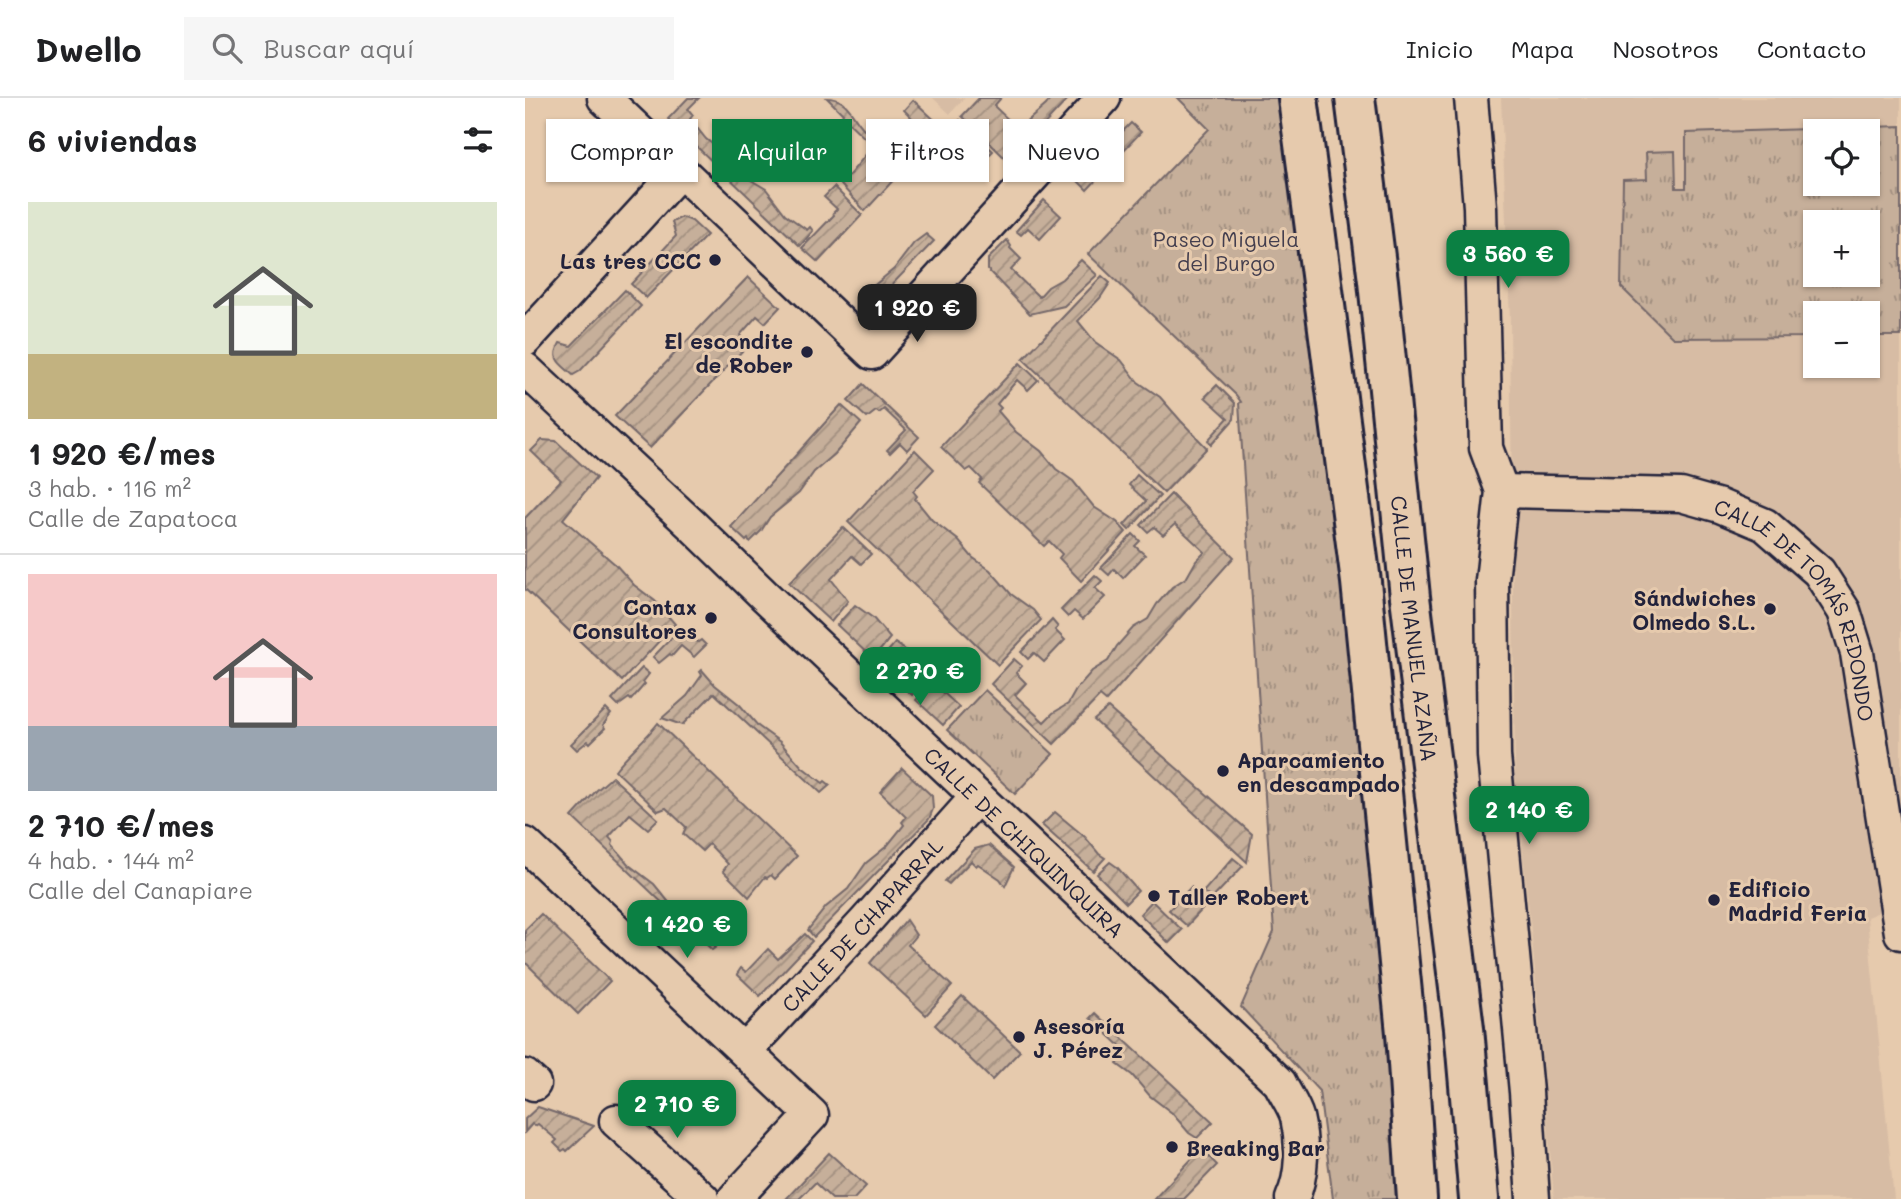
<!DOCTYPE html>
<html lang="es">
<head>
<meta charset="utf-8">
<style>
  :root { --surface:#fff; --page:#f6f6f6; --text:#202124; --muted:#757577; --line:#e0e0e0; --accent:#0b8043 }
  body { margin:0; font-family:Mali,sans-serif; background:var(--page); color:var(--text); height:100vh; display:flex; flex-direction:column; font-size:26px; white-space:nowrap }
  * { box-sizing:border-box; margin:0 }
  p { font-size:23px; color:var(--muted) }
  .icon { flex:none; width:38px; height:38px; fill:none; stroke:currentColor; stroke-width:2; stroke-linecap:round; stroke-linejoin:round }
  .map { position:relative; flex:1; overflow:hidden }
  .drawer { display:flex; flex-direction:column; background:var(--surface); width:525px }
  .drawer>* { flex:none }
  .top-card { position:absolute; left:21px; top:21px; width:665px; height:63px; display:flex; gap:14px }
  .fabs { position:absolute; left:1278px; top:21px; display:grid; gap:14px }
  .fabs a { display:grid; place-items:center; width:77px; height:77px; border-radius:0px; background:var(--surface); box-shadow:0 2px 5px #0004; font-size:35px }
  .price { position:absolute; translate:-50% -60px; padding:0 16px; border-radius:14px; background:var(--accent); color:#fff; font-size:23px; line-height:46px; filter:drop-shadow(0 2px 4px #0008) }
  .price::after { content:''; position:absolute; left:50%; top:42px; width:21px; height:16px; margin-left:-10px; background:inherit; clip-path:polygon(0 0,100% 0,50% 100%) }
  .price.current { background:#222; color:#fff }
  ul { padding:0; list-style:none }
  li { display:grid; align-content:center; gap:14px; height:371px; padding:0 28px }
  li+li { border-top:2px solid var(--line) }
  li span { display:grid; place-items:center; height:217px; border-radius:0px; color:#555 }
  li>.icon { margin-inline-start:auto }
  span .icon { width:126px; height:126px; fill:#fffc; stroke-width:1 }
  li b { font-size:30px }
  h2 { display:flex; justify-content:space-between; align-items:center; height:84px; padding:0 28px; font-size:30px }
  .chip { padding:0 24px; border-radius:0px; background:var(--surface); box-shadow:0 2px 5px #0004; font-size:24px; line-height:63px }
  .chip.current { background:var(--accent); color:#fff }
  header { display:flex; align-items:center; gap:42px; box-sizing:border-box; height:98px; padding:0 35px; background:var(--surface); border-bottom:2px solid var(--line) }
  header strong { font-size:33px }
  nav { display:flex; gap:38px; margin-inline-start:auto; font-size:24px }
  .search { width:490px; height:63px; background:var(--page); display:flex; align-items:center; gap:18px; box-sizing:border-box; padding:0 24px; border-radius:0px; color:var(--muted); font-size:26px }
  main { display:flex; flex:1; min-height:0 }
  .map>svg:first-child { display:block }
  .built { fill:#d7bca4; fill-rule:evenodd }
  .park { fill:url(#park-tufts); stroke:#74686a; stroke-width:2; fill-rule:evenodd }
  .garden { fill:url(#garden-furrows); stroke:#74686a; stroke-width:2 }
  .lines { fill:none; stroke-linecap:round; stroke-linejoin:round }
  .minor-casing { stroke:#22223b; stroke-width:37 }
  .highway-casing { stroke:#22223b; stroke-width:44 }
  .minor { stroke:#e6caad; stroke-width:32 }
  .highway { stroke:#e6caad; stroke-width:38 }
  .poi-dot { fill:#22223b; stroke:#e6caad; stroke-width:2.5 }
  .labels { text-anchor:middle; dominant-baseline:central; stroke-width:6; stroke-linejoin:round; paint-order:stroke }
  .park-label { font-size:21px; fill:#433e4e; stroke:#e6caad }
  .poi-label { font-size:21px; font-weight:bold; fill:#22223b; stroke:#e6caad; text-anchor:start }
  .street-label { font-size:21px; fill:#22223b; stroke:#e6caad }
</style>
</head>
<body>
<header>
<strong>Dwello</strong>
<div class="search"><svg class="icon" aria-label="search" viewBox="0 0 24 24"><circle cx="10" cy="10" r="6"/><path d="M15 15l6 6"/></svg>Buscar aquí</div>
<nav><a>Inicio</a><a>Mapa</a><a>Nosotros</a><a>Contacto</a></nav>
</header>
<main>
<section class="drawer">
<h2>6 viviendas<svg class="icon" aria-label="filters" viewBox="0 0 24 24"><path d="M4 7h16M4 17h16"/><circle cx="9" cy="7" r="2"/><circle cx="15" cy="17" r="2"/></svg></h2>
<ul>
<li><span style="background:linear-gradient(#dfe7d0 70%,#c2b280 0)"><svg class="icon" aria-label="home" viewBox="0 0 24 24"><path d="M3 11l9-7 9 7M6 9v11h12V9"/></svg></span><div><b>1 920 €/mes</b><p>3 hab. · 116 m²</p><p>Calle de Zapatoca</p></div></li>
<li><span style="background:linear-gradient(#f6c9c9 70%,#9aa5b1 0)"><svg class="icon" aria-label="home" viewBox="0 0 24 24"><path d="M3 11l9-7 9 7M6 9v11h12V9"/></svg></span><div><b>2 710 €/mes</b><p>4 hab. · 144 m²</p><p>Calle del Canapiare</p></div></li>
</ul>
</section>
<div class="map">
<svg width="1376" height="1101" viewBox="0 0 1376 1101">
  <defs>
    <pattern id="park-tufts" width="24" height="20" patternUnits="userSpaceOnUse" patternTransform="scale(1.75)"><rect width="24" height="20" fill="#c6af9a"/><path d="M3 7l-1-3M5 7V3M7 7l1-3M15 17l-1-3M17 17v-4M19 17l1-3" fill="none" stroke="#a08e7f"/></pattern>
    <pattern id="garden-furrows" width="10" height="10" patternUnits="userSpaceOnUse" patternTransform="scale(1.75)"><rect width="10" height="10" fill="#c6af9a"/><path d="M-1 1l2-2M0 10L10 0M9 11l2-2" fill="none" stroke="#a08e7f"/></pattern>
  </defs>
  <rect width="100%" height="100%" fill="#e6caad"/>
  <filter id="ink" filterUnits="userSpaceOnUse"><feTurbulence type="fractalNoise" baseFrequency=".0143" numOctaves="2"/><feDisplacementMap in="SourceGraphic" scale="14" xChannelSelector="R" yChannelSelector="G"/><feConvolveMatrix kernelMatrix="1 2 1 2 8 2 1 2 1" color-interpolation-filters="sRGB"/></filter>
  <g filter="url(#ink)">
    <g class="built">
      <path d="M408,0H439L425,16Z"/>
      <path d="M976,0H1376V805L1342,819L1369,1101H1029L1008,852L990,680L985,223ZM1290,33H1342V86H1290ZM1290,124H1342V177H1290ZM1290,215H1342V268H1290Z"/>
    </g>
    <g class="park">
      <path d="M653,0H778L876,1101H808L794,993L716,909L749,834L714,305L716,304L711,297L563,156L684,31Z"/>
      <path d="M1376,28V238H1342V215H1290V239L1148,240L1096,189L1098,82L1122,81L1121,54L1150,53L1151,90H1161V35ZM1342,33V86H1290V33ZM1342,124V177H1290V124Z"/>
      <path d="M460,592L528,656L490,696L422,632Z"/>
    </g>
    <g class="garden">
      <path d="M163,0H174L163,11L168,17L165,21L181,41L208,62L221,79L241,91L260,116L282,132L285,129L288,133L275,148L143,21Z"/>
      <path d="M302,0C324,0 326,18 339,31C347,38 360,42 370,47L391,24L379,12L388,2L417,29L340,113L316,87L348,48L317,18L318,16Z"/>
      <path d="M454,0H476L469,8L491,29L496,25L499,26L521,7L526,0H544L484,64L437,18Z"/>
      <path d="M435,22L468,53L460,61L439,41L422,58L410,47Z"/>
      <path d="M606,25L616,34L594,57L583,46L575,53L570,48L589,30L595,36Z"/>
      <path d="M564,55L569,60L564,66L576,77L562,92L545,75Z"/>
      <path d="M309,89L337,117L293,164L277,150L309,117L308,115L312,111L299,99Z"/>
      <path d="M519,102L536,118L515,141L503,130L496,137L491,133Z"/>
      <path d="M157,119L167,123L182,137L121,200L106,186L151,138L147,124Z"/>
      <path d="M401,136L409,143L358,196L353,199H335L369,171L389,145Z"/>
      <path d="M482,142L486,148L485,150L496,161L486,172L514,199L523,189L537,181L556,162L572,177L539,208L505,216L463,172V161Z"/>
      <path d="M577,178L585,185L575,200L553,223L570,244L596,262L613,284L635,299L656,323L682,350L639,395L498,261Z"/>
      <path d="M223,179L255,209L240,225L232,218L215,237L222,248L125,350L90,318Z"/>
      <path d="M100,192L116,208L55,273L48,277C36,266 25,262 35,245L46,248Z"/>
      <path d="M495,265L513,282L503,292L492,282L472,306L476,310L473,313L491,334L516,353L531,371L548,383L569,409L592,424L601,434L556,483L534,460L537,456L524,443L519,448L454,385L457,381L446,370L441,373L416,349Z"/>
      <path d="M338,286L394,339L382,352L375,345L365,355L362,352L381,332L359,311L354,315L351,313L342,320L323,303Z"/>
      <path d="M692,287L710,305L709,321L686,347L683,342L703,320L680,299Z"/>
      <path d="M316,307L336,325L310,356L289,374L274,395L245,419L236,433L225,444L223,441L221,443L206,429Z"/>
      <path d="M17,342L31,343L71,380L38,421L91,467L109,487L130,503L150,526L97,583L0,491V420L36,382L6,353Z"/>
      <path d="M390,352L409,371L388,393L392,398L390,401L407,422L433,442L447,459L465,472L486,496L508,512L516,522L473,567L323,424Z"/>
      <path d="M612,377L635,398L604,432L599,427L621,403L604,387Z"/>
      <path d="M646,396L709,459L581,603L575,598L529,646L466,586L489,561L497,568L491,575L501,585L490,597L519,624L528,615L543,606L552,590L567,573L583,563L592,548L608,530L623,521L632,506L647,489L662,479L671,463L680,454L650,426L638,437L629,429L623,434L616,427Z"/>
      <path d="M318,429L346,456L336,466L327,458L306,481L323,503L306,524L264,485Z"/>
      <path d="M608,436L615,443L610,448L620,457L598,480L589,471L584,477L576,470Z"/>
      <path d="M570,477L577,483L570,490L580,499L558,521L549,513L543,519L536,512Z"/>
      <path d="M330,507L348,520L365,540L348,561L312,527Z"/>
      <path d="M527,522L533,529L530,532L540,542L519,564L509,555L503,561L496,554Z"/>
      <path d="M155,531L173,544L176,542L181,547L169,559L156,548L147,558L145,556L134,565L128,559Z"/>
      <path d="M370,545L388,557L405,577L387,597L353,565Z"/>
      <path d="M117,570L124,576L118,584L120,586L106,602L104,600L93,608L87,602Z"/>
      <path d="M177,572L190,587L215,607L233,628L255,644L277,669L298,685L300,683L305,687L296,695L189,595L157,627L137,620L162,598L177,577L175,574Z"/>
      <path d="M407,584L434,609L418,627L391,602Z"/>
      <path d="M583,610L727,736L722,764L569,622Z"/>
      <path d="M81,611L86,616L78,627L80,630L65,645L63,643L52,652L46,646Z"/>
      <path d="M133,625L272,758L250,781L246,777L242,780L240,779L224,799L198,773L203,766L184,746L177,753L158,736L161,729L141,710L133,713L90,672C103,655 120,642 133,625Z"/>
      <path d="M377,670L407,698L408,711L404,721L289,839L283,832L301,809L323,791L341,765L362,748L379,727L377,724L381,719L355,694Z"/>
      <path d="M87,679L133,721L123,731L105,716L84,739L88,744L87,747L104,767L129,786L147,808L169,824L191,849L187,852L47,719L72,692Z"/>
      <path d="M530,714L560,739L574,756L580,760L568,773L517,727Z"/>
      <path d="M464,747L489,769L480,788L475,781L453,766L451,768L446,763L424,786L420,783L450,751Z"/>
      <path d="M708,760L718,768L687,801L678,794Z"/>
      <path d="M585,764L592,769L613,793L601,805L572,776Z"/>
      <path d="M666,789L683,805L662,828L644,812Z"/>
      <path d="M627,803L657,832L644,845L615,816Z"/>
      <path d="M16,816L85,883L53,916L0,864V832Z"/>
      <path d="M381,822L391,837L383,847L427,888L401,917L345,865Z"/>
      <path d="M280,836L287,843L235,898L212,876L216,870L221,874L243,851L253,861Z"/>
      <path d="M437,898L495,953L467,982L410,927Z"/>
      <path d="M570,915L688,1024L672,1040L664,1035L647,1015L625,998L607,977L592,966L602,954L565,920Z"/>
      <path d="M13,1009L69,1028L42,1053L40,1051L37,1053L29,1045L32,1042L13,1026L10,1028L7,1026L0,1034V1021Z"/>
      <path d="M676,1051L692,1067L659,1101H629Z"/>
      <path d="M304,1055L341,1088L329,1101H307L290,1085L274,1101H261Z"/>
    </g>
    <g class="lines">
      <g class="minor-casing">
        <g id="minor">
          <path d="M79,0L347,255L579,0"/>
          <path d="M946,0L955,109L961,350L977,393L967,483L969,658L1001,994L1008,1101"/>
          <path d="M0,242L155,73"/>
          <path id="s1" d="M0,271L167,427L239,497L755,985C760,996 769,1008 772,1019C778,1045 778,1077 767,1101"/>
          <path id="s2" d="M977,393L1156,397L1195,408L1240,427L1294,474L1319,513L1332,555L1376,835"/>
          <path d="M0,746L287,1017L209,1101"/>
          <path id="s3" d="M220,953L340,824L452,699"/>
          <path d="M0,978L9,986"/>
          <path d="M91,1023L178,1101"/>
        </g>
      </g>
      <g class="highway-casing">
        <g id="highway">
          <path d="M773,0L836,484L881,935L892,1101"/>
          <path id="s4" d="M830,0L853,183L885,499L939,930L954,1101"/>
        </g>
      </g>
      <use href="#minor" class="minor"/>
      <use href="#highway" class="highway"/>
    </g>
  </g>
  <g class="poi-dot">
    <circle cx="190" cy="162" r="7"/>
    <circle cx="282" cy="254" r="7"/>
    <circle cx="1245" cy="511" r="7"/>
    <circle cx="186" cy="520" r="7"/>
    <circle cx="698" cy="673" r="7"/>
    <circle cx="629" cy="798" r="7"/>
    <circle cx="1189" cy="802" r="7"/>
    <circle cx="494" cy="939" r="7"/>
    <circle cx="647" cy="1049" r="7"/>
  </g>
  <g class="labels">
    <g class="park-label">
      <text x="701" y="140">Paseo Miguela<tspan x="701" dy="24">del Burgo</tspan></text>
    </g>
    <g class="poi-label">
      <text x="176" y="162" text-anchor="end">Las tres CCC</text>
      <text x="268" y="242" text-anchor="end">El escondite<tspan x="268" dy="24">de Rober</tspan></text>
      <text x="1231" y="499" text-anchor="end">Sándwiches<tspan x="1231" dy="24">Olmedo S.L.</tspan></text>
      <text x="172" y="508" text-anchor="end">Contax<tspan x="172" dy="24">Consultores</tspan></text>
      <text x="712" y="661">Aparcamiento<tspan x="712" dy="24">en descampado</tspan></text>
      <text x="1203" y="790">Edificio<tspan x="1203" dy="24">Madrid Feria</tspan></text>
      <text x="643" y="798">Taller Robert</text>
      <text x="508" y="927">Asesoría<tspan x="508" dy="24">J. Pérez</tspan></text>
      <text x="661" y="1049">Breaking Bar</text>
    </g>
    <g class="street-label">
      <text stroke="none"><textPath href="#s2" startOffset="357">CALLE DE TOMÁS REDONDO</textPath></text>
      <text stroke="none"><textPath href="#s4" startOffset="534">CALLE DE MANUEL AZAÑA</textPath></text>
      <text stroke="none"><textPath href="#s1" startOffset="688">CALLE DE CHIQUINQUIRA</textPath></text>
      <text stroke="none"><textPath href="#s3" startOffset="172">CALLE DE CHAPARRAL</textPath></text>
    </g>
  </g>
</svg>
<div class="fabs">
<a><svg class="icon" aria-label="locate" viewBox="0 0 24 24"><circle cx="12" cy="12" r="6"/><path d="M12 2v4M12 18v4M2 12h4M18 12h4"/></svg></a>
<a>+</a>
<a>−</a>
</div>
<b class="price" style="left:983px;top:192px">3 560 €</b>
<b class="price current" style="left:392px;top:246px">1 920 €</b>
<b class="price" style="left:395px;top:609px">2 270 €</b>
<b class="price" style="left:1004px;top:748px">2 140 €</b>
<b class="price" style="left:162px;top:862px">1 420 €</b>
<b class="price" style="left:152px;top:1042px">2 710 €</b>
<div class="top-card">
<a class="chip">Comprar</a>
<a class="chip current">Alquilar</a>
<a class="chip">Filtros</a>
<a class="chip">Nuevo</a>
</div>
</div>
</main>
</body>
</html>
